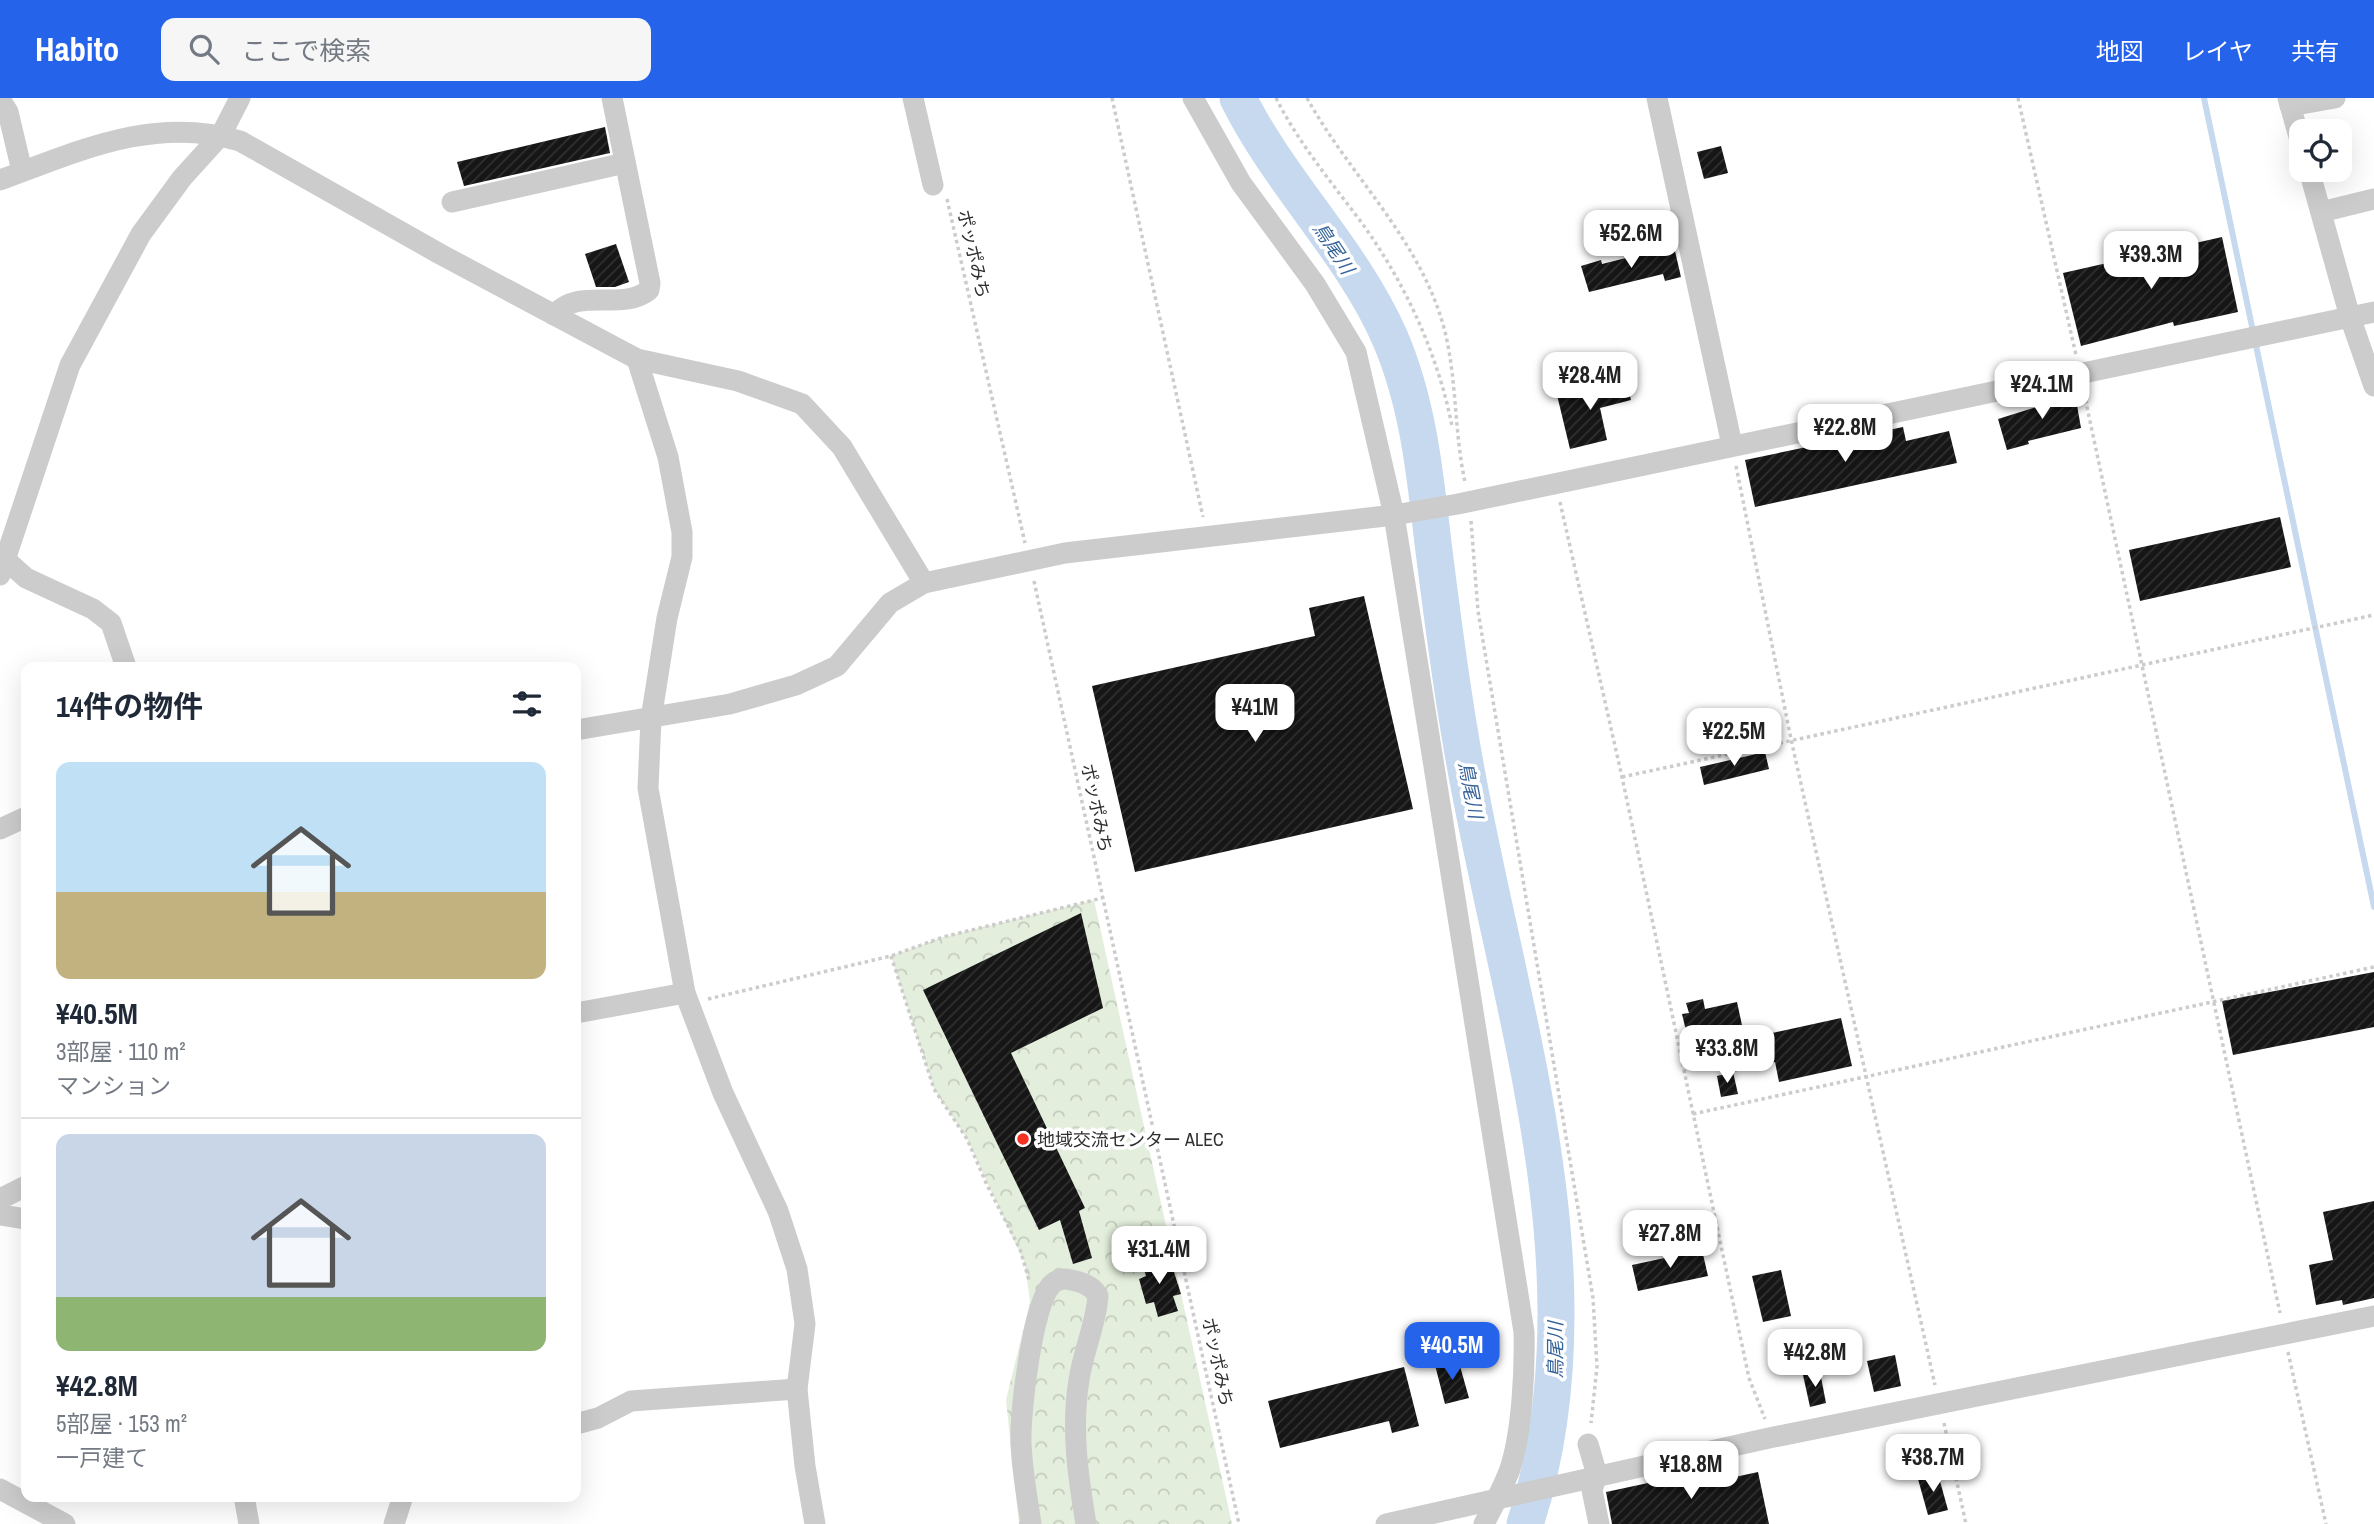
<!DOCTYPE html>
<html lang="ja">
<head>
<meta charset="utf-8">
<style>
  :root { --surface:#fff; --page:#f6f6f7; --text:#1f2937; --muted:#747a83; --line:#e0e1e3; --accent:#2563eb }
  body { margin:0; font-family:"Archivo Narrow","Noto Sans JP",sans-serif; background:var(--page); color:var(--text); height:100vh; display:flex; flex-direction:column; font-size:26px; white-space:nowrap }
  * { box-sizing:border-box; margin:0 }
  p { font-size:23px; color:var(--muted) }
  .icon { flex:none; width:38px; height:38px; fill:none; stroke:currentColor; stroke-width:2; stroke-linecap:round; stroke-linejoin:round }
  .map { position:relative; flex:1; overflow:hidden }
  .drawer { position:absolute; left:21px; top:564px; width:560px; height:840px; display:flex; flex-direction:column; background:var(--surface); border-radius:14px; box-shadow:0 7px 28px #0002 }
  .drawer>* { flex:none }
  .tools { position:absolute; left:2289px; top:21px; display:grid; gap:14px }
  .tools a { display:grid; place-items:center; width:63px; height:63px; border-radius:14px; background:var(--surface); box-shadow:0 7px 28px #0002; font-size:35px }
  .price { position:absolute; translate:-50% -60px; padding:0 16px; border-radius:14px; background:#fff; color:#222; font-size:23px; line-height:46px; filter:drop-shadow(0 2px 4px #0008) }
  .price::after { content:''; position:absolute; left:50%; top:42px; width:21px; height:16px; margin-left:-10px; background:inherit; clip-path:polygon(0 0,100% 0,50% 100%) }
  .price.current { background:var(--accent); color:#fff }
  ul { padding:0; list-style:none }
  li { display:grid; align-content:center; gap:14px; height:371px; padding:0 35px }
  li+li { border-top:2px solid var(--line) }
  li span { display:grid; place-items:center; height:217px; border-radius:14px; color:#555 }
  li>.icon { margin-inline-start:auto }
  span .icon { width:126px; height:126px; fill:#fffc; stroke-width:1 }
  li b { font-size:30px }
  h2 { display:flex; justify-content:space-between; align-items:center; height:84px; padding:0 35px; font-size:30px }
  header { display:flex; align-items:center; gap:42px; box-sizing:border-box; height:98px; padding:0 35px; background:var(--accent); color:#fff }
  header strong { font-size:33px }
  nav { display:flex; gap:38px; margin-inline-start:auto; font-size:24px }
  .search { width:490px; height:63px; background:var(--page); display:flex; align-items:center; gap:18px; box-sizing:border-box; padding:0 24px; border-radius:14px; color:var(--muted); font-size:26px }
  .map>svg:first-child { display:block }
  .forest { fill:url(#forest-crowns) }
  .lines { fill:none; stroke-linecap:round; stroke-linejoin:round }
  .stream { stroke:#c6d9ef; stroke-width:6 }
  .river { stroke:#c6d9ef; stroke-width:37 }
  .building { fill:url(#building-hatch) }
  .path { stroke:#ccc; stroke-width:3.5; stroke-dasharray:3.5 3.5; stroke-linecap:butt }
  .minor { stroke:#ccc; stroke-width:21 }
  .poi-dot { fill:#f53222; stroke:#fff; stroke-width:2.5 }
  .labels { text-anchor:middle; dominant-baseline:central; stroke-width:7; stroke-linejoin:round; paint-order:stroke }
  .street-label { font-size:18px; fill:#2f2f2f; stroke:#fff }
  .poi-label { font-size:18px; fill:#2f2f2f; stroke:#fff; text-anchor:start }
  .water-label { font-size:19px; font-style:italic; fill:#356399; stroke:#fff }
</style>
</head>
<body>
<header>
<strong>Habito</strong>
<div class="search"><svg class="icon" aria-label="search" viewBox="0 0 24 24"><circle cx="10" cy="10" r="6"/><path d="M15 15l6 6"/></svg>ここで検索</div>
<nav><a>地図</a><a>レイヤ</a><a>共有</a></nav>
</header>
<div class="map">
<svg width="2374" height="1426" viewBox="0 0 2374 1426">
  <defs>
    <pattern id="forest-crowns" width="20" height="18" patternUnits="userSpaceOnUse" patternTransform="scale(1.75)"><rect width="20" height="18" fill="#e3eedc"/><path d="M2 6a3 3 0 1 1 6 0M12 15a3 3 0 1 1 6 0" fill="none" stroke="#c3ccbd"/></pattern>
    <pattern id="building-hatch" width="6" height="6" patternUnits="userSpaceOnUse" patternTransform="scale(1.75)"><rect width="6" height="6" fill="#161616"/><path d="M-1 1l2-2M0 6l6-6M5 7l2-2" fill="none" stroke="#303030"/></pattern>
  </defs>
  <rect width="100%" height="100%" fill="#fff"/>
  <path class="forest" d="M1094,802L1232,1426H1019L1006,1302L1030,1204L1025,1166L967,1041L934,991L891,858L943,839Z"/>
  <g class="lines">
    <path class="stream" d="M2204,0L2374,809"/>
    <path class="river" d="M1238,0C1280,85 1352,153 1390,240C1418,305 1425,375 1433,445C1441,509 1449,573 1460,637C1501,892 1609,1171 1525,1426"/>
  </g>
  <g class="building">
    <path d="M605,29L610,55L464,88L457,64Z"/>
    <path d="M1721,48L1728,75L1704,81L1697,54Z"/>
    <path d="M2222,139L2238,214L2174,228L2173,224L2081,248L2063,175Z"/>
    <path d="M616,146L629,184L615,189H596L585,156Z"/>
    <path d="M1675,153L1681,179L1665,183L1663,176L1589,194L1581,168L1601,162L1602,166L1650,154L1651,158Z"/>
    <path d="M1626,282L1631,302L1600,310L1607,342L1570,351L1557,297Z"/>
    <path d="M2074,290L2081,330L2028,343L2029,346L2007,352L1998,321L2059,302L2057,294Z"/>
    <path d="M1903,329L1906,343L1949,333L1957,365L1755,409L1745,362Z"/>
    <path d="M2280,419L2291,469L2140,503L2129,452Z"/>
    <path d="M1364,498L1413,711L1135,774L1092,588L1315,538L1309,510Z"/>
    <path d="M1765,654L1769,671L1704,687L1700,669Z"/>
    <path d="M1081,815L1103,910L1011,955L1085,1110L1079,1113L1092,1160L1073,1166L1060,1122L1039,1132L923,892Z"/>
    <path d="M2374,874V929L2233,957L2222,903Z"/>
    <path d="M1703,901L1705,911L1737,904L1745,941L1841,920L1852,968L1779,984L1775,964L1733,974L1725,937L1689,945L1682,916L1689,915L1686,905Z"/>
    <path d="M1733,974L1738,996L1721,999L1717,978Z"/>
    <path d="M2374,1103V1200L2343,1207L2342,1202L2316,1207L2309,1167L2333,1162L2323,1114Z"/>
    <path d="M1702,1152L1708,1178L1638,1193L1632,1167Z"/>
    <path d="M1160,1156L1165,1173L1173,1171L1181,1196L1173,1198L1178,1213L1158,1219L1154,1204L1146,1206L1139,1181L1146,1178L1141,1162Z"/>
    <path d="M1781,1172L1791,1218L1763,1224L1752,1178Z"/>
    <path d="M1895,1257L1901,1288L1874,1294L1867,1263Z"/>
    <path d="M1458,1261L1469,1300L1445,1306L1435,1267Z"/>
    <path d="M1404,1269L1419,1328L1392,1335L1389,1323L1280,1350L1268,1303Z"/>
    <path d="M1820,1274L1826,1305L1810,1309L1803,1277Z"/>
    <path d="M1718,1370L1721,1382L1758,1374L1769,1426H1612L1606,1394Z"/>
    <path d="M1938,1376L1948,1412L1928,1417L1918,1381Z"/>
  </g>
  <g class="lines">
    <g class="path">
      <path d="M1112,0L1203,419"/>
      <path d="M1276,0C1299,46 1333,86 1364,128C1406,187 1438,257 1452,328"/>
      <path d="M1307,0C1350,78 1420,141 1444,230C1457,279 1454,334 1465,384"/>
      <path d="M2018,0L2076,257"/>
      <path d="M947,101L1025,445"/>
      <path d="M2084,295L2280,1215"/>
      <path d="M1736,368L1791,641L1935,1287"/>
      <path d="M1560,404L1622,679L1749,1280L1765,1321"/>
      <path d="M1471,423L1478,513L1593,1200L1597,1269L1591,1325"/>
      <path d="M1034,483L1239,1426"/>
      <path d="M1622,679L2374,517"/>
      <path d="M891,858L934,991L967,1041L987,1087L1020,1151L1029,1182"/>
      <path d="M708,901L891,858L943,839L1102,800"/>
      <path d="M1693,1016L2374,869"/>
      <path d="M2288,1254L2326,1426"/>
      <path d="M1944,1325L1966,1426"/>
    </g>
    <g class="minor">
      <path d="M913,0L933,87"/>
      <path d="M1193,0L1241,85L1315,186L1356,254L1394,417L1524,1234C1525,1273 1522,1334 1510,1371C1503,1390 1493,1408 1484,1426"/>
      <path d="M1657,0L1732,347"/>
      <path d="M2288,0L2301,46"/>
      <path d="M0,1L8,14L22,73"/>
      <path d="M2290,8L2335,0"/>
      <path d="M2309,72L2350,219L2374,288"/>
      <path d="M0,82C79,53 155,17 240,43L440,156L637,261L738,283L802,306L842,349L924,485"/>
      <path d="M452,104L625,65"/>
      <path d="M2321,114L2374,101"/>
      <path d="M554,217C580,188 622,214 649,192L650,185L612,0"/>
      <path d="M637,261L668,359L682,434V459L667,520L651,621L648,690L685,895L723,995L778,1113L797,1171L805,1226L797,1291L805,1368L815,1426"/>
      <path d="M6,462L26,480L93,511L111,525L126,569"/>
      <path d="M0,477L70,267L141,136L182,80L221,37L240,0"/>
      <path d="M576,632L730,606L796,587L837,568L890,505L924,485L1065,455L1394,417L1458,406L2374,214"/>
      <path d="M0,731L26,719"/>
      <path d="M576,915L685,895"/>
      <path d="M0,1101L26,1088"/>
      <path d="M0,1117L26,1121"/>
      <path d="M576,1326L598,1320L631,1303L797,1291"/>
      <path d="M1588,1346L1597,1377L1592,1392L1599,1426"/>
      <path d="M0,1391L65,1426"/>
      <path d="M244,1398L249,1426"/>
      <path d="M394,1426L403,1398"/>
      <path d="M1031,1426C1027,1399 1022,1372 1021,1345C1020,1314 1032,1210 1051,1187C1057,1181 1064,1180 1071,1182C1082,1184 1093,1188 1098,1198C1096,1226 1083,1254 1079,1282C1071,1331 1078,1378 1086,1426"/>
      <path d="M1386,1426L1769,1340L2374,1218"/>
    </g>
  </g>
  <circle class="poi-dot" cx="1023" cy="1041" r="7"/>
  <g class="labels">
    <g class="street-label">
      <text transform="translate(974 156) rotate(77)">ポッポみち</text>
      <text transform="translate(1097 710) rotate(78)">ポッポみち</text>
      <text transform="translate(1218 1264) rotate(78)">ポッポみち</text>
    </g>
    <g class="poi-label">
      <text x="1037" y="1041">地域交流センター ALEC</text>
    </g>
    <g class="water-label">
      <text transform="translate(1334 150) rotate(57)">鳥尾川</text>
      <text transform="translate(1471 692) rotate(79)">鳥尾川</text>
      <text transform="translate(1555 1252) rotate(-90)">鳥尾川</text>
    </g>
  </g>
</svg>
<div class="tools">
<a><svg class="icon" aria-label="locate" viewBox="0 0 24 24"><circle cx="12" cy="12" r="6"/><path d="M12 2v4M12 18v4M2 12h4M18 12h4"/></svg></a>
</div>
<b class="price" style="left:1631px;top:172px">¥52.6M</b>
<b class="price" style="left:2151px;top:193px">¥39.3M</b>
<b class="price" style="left:1590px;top:314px">¥28.4M</b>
<b class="price" style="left:2042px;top:323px">¥24.1M</b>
<b class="price" style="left:1845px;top:366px">¥22.8M</b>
<b class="price" style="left:1255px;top:646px">¥41M</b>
<b class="price" style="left:1734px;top:670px">¥22.5M</b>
<b class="price" style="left:1727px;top:987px">¥33.8M</b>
<b class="price" style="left:1670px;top:1172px">¥27.8M</b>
<b class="price" style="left:1159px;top:1188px">¥31.4M</b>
<b class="price current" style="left:1452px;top:1284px">¥40.5M</b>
<b class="price" style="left:1815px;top:1291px">¥42.8M</b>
<b class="price" style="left:1933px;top:1396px">¥38.7M</b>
<b class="price" style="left:1691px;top:1403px">¥18.8M</b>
<section class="drawer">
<h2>14件の物件<svg class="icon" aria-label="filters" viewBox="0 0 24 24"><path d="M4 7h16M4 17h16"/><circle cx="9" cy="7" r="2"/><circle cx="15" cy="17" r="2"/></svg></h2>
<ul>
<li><span style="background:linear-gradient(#bfe0f5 60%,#c2b280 0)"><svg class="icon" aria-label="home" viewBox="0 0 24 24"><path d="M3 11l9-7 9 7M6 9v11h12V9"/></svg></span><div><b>¥40.5M</b><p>3部屋 · 110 m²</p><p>マンション</p></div></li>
<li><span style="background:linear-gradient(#c9d6e8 75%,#8fb573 0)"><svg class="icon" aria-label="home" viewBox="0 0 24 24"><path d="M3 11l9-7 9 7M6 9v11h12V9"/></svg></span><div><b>¥42.8M</b><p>5部屋 · 153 m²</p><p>一戸建て</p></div></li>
</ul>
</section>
</div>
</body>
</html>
